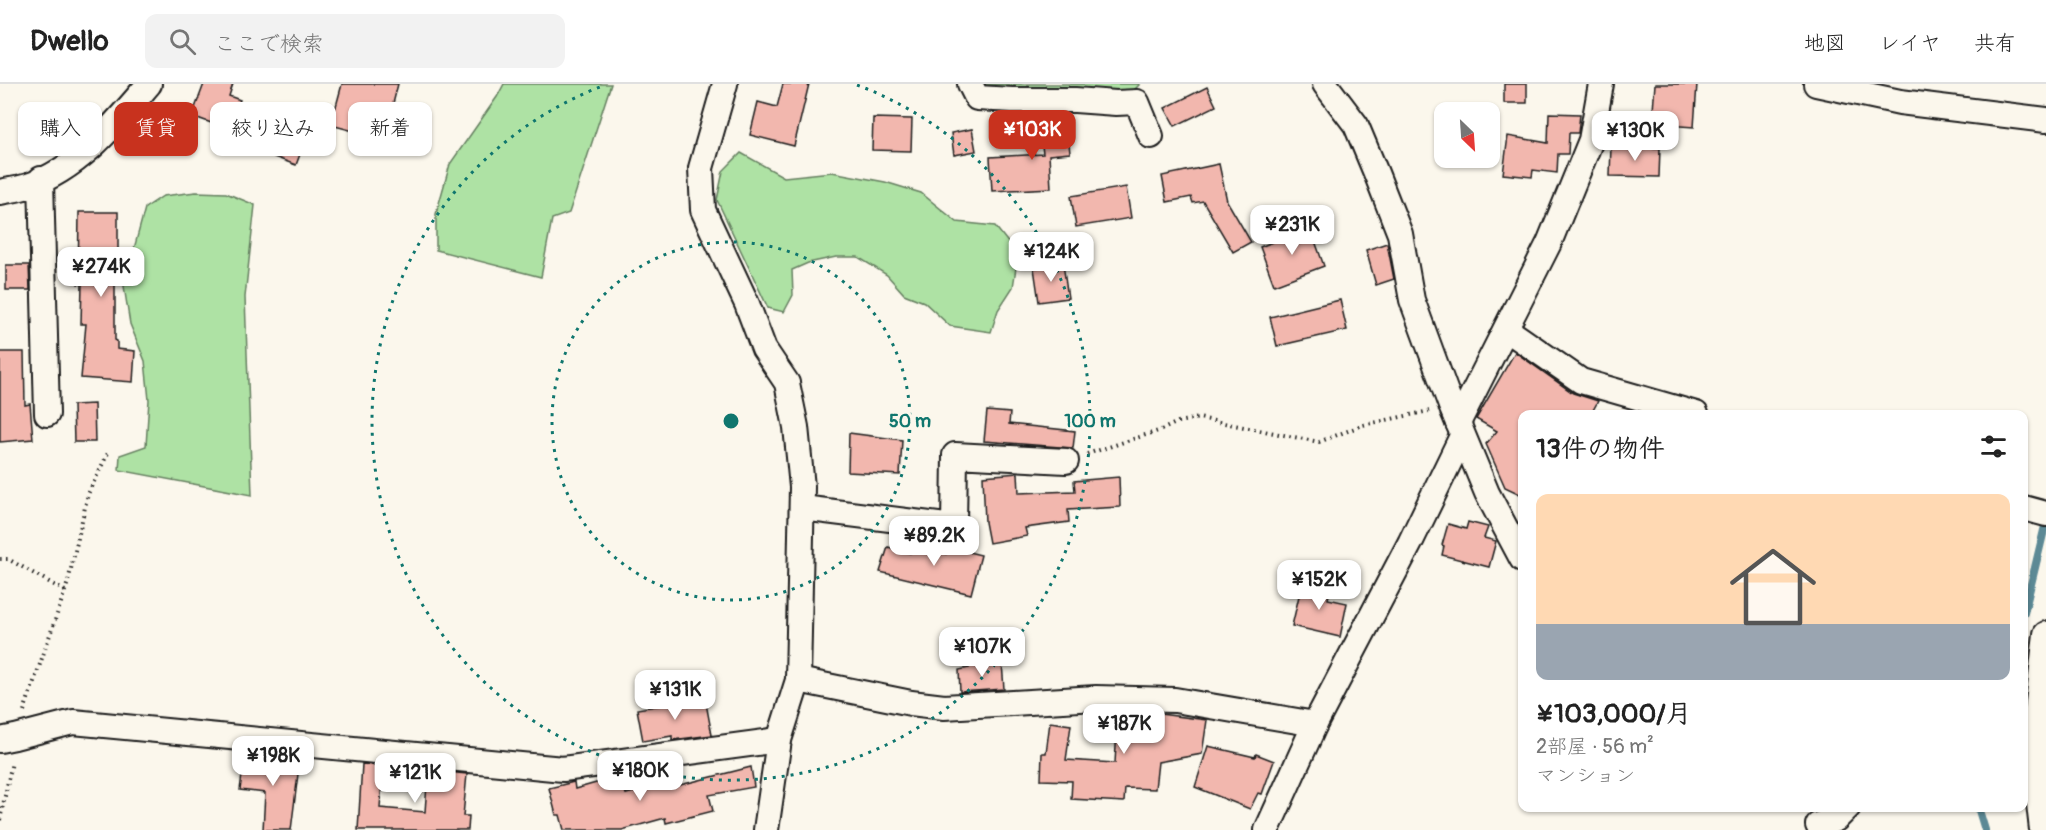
<!DOCTYPE html>
<html lang="ja">
<head>
<meta charset="utf-8">
<style>
  :root { --surface:#fff; --page:#f2f2f2; --text:#222; --muted:#767676; --line:#e0e0e0; --accent:#c8321e }
  body { margin:0; font-family:Pangolin,"Klee One",sans-serif; background:var(--page); color:var(--text); height:100vh; display:flex; flex-direction:column; font-size:22px; white-space:nowrap }
  * { box-sizing:border-box; margin:0 }
  p { font-size:20px; color:var(--muted) }
  .icon { flex:none; width:33px; height:33px; fill:none; stroke:currentColor; stroke-width:2; stroke-linecap:round; stroke-linejoin:round }
  .map { position:relative; flex:1; overflow:hidden }
  .panel { position:absolute; left:1518px; top:326px; width:510px; height:402px; display:flex; flex-direction:column; background:var(--surface); border-radius:12px; box-shadow:0 2px 4px #0004 }
  .panel>* { flex:none }
  .hud { position:absolute; left:18px; top:18px; width:570px; height:54px; display:flex; gap:12px }
  .needle { width:39px; rotate:155deg }
  .controls { position:absolute; left:1434px; top:18px; display:grid; gap:12px }
  .controls a { display:grid; place-items:center; width:66px; height:66px; border-radius:12px; background:var(--surface); box-shadow:0 2px 4px #0004; font-size:30px }
  .price { position:absolute; translate:-50% -51px; padding:0 14px; border-radius:12px; background:#fff; color:#222; font-size:20px; line-height:39px; filter:drop-shadow(0 2px 3px #0008) }
  .price::after { content:''; position:absolute; left:50%; top:36px; width:18px; height:14px; margin-left:-9px; background:inherit; clip-path:polygon(0 0,100% 0,50% 100%) }
  .price.current { background:var(--accent); color:#fff }
  ul { padding:0; list-style:none }
  li { display:grid; align-content:center; gap:12px; height:318px; padding:0 18px }
  li span { display:grid; place-items:center; height:186px; border-radius:12px; color:#555 }
  li>.icon { margin-inline-start:auto }
  span .icon { width:108px; height:108px; fill:#fffc; stroke-width:1 }
  li b { font-size:26px }
  h2 { display:flex; justify-content:space-between; align-items:center; height:72px; padding:0 18px; font-size:26px }
  .chip { padding:0 21px; border-radius:12px; background:var(--surface); box-shadow:0 2px 4px #0004; font-size:21px; line-height:54px }
  .chip.current { background:var(--accent); color:#fff }
  header { display:flex; align-items:center; gap:36px; box-sizing:border-box; height:84px; padding:0 30px; background:var(--surface); border-bottom:2px solid var(--line) }
  header strong { font-size:28px }
  nav { display:flex; gap:33px; margin-inline-start:auto; font-size:21px }
  .search { width:420px; height:54px; background:var(--page); display:flex; align-items:center; gap:15px; box-sizing:border-box; padding:0 21px; border-radius:12px; color:var(--muted); font-size:22px }
  .map>svg:first-child { display:block }
  .green { fill:#aee2a4; stroke:#657f60; stroke-width:1.5 }
  .lines { fill:none; stroke-linecap:round; stroke-linejoin:round }
  .stream { stroke:#5c8995; stroke-width:8 }
  .building { fill:#f2b7ae; stroke:#1c1c1c; stroke-width:1.5 }
  .minor-casing { stroke:#1c1c1c; stroke-width:28 }
  .path { stroke:#1c1c1c; stroke-width:4; stroke-dasharray:1.5 4.5; stroke-linecap:butt }
  .minor { stroke:#fbf7ec; stroke-width:24 }
  .ring { fill:none; stroke:#0f766e; stroke-width:3; stroke-dasharray:3 6 }
  .centre { fill:#0f766e; stroke:#fbf7ec; stroke-width:3 }
  .ring-label { font-size:18px; text-anchor:middle; font-weight:bold; fill:#0f766e; stroke:#fbf7ec; stroke-width:6; stroke-linejoin:round; paint-order:stroke }
</style>
</head>
<body>
<header>
<strong>Dwello</strong>
<div class="search"><svg class="icon" aria-label="search" viewBox="0 0 24 24"><circle cx="10" cy="10" r="6"/><path d="M15 15l6 6"/></svg>ここで検索</div>
<nav><a>地図</a><a>レイヤ</a><a>共有</a></nav>
</header>
<div class="map">
<svg width="2046" height="746" viewBox="0 0 2046 746">
  <rect width="100%" height="100%" fill="#fbf7ec"/>
  <filter id="ink" filterUnits="userSpaceOnUse"><feTurbulence type="fractalNoise" baseFrequency=".0167" numOctaves="2"/><feDisplacementMap in="SourceGraphic" scale="12" xChannelSelector="R" yChannelSelector="G"/><feConvolveMatrix kernelMatrix="1 2 1 2 8 2 1 2 1" color-interpolation-filters="sRGB"/></filter>
  <g filter="url(#ink)">
    <g class="green">
      <path d="M504,0H611L569,129L552,135L541,193L436,166V130L450,80L497,13Z"/>
      <path d="M974,0H1140L1131,9L1012,16Z"/>
      <path d="M741,69L784,93L832,88L885,98L921,109L957,138L995,142L1018,171L1013,203L998,226L991,248L950,242L924,218L904,210L887,191L858,173H836L808,179L792,186L793,211L784,228L768,224L717,116L723,87Z"/>
      <path d="M196,108L226,109L255,121L245,213L252,411L119,386L120,371L146,362L149,316L145,277L130,240L124,202L145,124L163,112Z"/>
    </g>
    <g class="lines">
      <g class="stream">
        <path d="M2024,529L2046,438"/>
        <path d="M1978,723L1985,746"/>
      </g>
    </g>
    <g class="building">
      <path d="M204,0H233L229,12L240,16L228,45L192,32Z"/>
      <path d="M342,0H398L384,55L331,41Z"/>
      <path d="M783,0H809L794,62L750,51L758,18L777,23Z"/>
      <rect x="1504" y="0" width="23" height="19"/>
      <path d="M1655,0H1697L1694,43L1652,40Z"/>
      <path d="M1207,3L1216,22L1175,42L1165,24Z"/>
      <path d="M1549,29L1580,30L1578,49H1569L1568,70H1558L1557,89L1533,86L1532,93L1503,90L1508,52L1548,59Z"/>
      <path d="M1066,33L1070,69L1049,71L1051,104L992,107L990,73L1043,70L1039,36Z"/>
      <path d="M873,34L912,35L911,67L872,66Z"/>
      <path d="M286,41L308,49L296,81L274,73Z"/>
      <path d="M972,45L976,67L954,71L951,49Z"/>
      <path d="M1611,62L1660,64L1659,93L1610,92Z"/>
      <path d="M1219,80L1227,117L1251,158L1233,168L1203,117L1193,119L1191,113L1167,118L1162,92Z"/>
      <path d="M1126,103L1131,134L1076,143L1071,112Z"/>
      <path d="M79,128H118V174L121,173V199H115V256L117,257V265L135,267L133,298L81,294L86,240H81L82,200H78Z"/>
      <path d="M1310,143L1324,182L1274,201L1260,163Z"/>
      <path d="M1387,159L1394,195L1376,201L1366,166Z"/>
      <path d="M1063,180L1068,214L1039,218L1034,184Z"/>
      <path d="M6,181H29L30,206H6Z"/>
      <path d="M1340,216L1347,246L1277,262L1270,233Z"/>
      <path d="M0,268H24L25,321L30,320L33,355L0,358Z"/>
      <path d="M1515,268L1573,309L1598,317L1591,330H1522V411L1505,403L1486,360L1497,347L1476,335Z"/>
      <path d="M94,320L95,358H74L73,321Z"/>
      <path d="M987,327L1010,329L1009,340L1075,347L1073,364L984,357Z"/>
      <path d="M849,349L902,356L900,391L848,388Z"/>
      <path d="M1018,389L1019,409L1075,407L1074,397L1119,393L1120,423L1068,426L1069,438L1025,444L1027,452L989,459L985,438L983,392Z"/>
      <path d="M1468,438L1488,443L1484,454L1496,457L1489,483L1442,471L1444,462L1442,461L1448,440L1466,445Z"/>
      <path d="M912,461L946,470L948,463L981,471L971,510L880,488L888,463L910,469Z"/>
      <path d="M1302,499L1330,505L1328,515L1347,519L1340,553L1292,542Z"/>
      <path d="M1002,579L1004,605L960,608L959,586L969,584L967,580Z"/>
      <path d="M705,614L712,651L672,656V652L643,657L637,625Z"/>
      <path d="M1118,629L1160,630L1207,636L1202,670L1158,678L1155,705L1125,704L1124,718L1071,715L1072,697L1041,696L1042,669H1046L1050,638L1071,641L1066,676L1115,679Z"/>
      <path d="M1208,662L1255,673L1256,670L1274,677L1262,710L1258,709L1250,725L1195,703Z"/>
      <path d="M245,669L300,674L291,746H263L265,709L240,706Z"/>
      <path d="M362,680L383,682L380,724L425,728L428,686L467,690L463,732H469L468,746H358Z"/>
      <path d="M751,683L754,703L709,711L713,727L666,739L665,734L622,746H564L560,731H556L549,704L574,698L575,705L621,692L626,710L671,698L672,703Z"/>
    </g>
    <g class="lines">
      <g class="minor-casing">
        <g id="minor">
          <path d="M725,0L701,84L703,126L747,220L764,265L787,299L796,343L802,403L798,596L779,656L766,746"/>
          <path d="M970,0L977,14L1012,16H1075L1116,19L1137,18L1151,52"/>
          <path d="M1325,0L1356,41L1376,89L1400,150L1412,216L1451,322L1487,409L1522,475"/>
          <path d="M1816,0L1900,18L2046,36"/>
          <path d="M41,95L47,330"/>
          <path d="M0,108C9,106 19,105 28,102C80,84 114,41 149,0"/>
          <path d="M1506,245L1581,297L1696,330"/>
          <path d="M1458,339L1549,159L1591,56L1601,0"/>
          <path d="M802,424L954,443L955,371L1066,377"/>
          <path d="M2024,424L2046,430"/>
          <path d="M798,596L911,619L944,623L1096,614L1175,616L1315,640"/>
          <path d="M0,656L15,653L73,638L563,685L779,656"/>
          <path d="M1818,741L1836,735L1848,723"/>
          <path d="M1267,746L1315,640L1410,459L1462,352"/>
          <path d="M2042,746L2038,711L2036,635L2046,550"/>
        </g>
      </g>
      <g class="path">
        <path d="M1087,370L1161,346L1178,338L1199,334L1319,358L1363,341L1429,327"/>
        <path d="M0,475H8L65,507"/>
        <path d="M24,627L68,498L88,410L108,369"/>
        <path d="M0,736L12,678"/>
      </g>
      <use href="#minor" class="minor"/>
    </g>
  </g>
  <g class="ring">
    <circle cx="731" cy="337" r="179"/>
    <path d="M857 1A359 359 0 1 1 605 1"/>
  </g>
  <circle cx="731" cy="337" r="9" class="centre"/>
  <g class="ring-label">
    <text x="910" y="343">50 m</text>
    <text x="1090" y="343">100 m</text>
  </g>
</svg>
<div class="controls">
<a><svg class="needle" viewBox="-14 -14 28 28"><path d="M0-13l5 13h-10z" fill="#e53935"/><path d="M0 13l5-13h-10z" fill="#767676"/></svg></a>
</div>
<b class="price current" style="left:1032px;top:77px">¥103K</b>
<b class="price" style="left:1635px;top:78px">¥130K</b>
<b class="price" style="left:1292px;top:172px">¥231K</b>
<b class="price" style="left:1051px;top:199px">¥124K</b>
<b class="price" style="left:101px;top:214px">¥274K</b>
<b class="price" style="left:934px;top:483px">¥89.2K</b>
<b class="price" style="left:1319px;top:527px">¥152K</b>
<b class="price" style="left:982px;top:594px">¥107K</b>
<b class="price" style="left:675px;top:637px">¥131K</b>
<b class="price" style="left:1124px;top:671px">¥187K</b>
<b class="price" style="left:273px;top:703px">¥198K</b>
<b class="price" style="left:640px;top:718px">¥180K</b>
<b class="price" style="left:415px;top:720px">¥121K</b>
<div class="hud">
<a class="chip">購入</a>
<a class="chip current">賃貸</a>
<a class="chip">絞り込み</a>
<a class="chip">新着</a>
</div>
<section class="panel">
<h2>13件の物件<svg class="icon" aria-label="filters" viewBox="0 0 24 24"><path d="M4 7h16M4 17h16"/><circle cx="9" cy="7" r="2"/><circle cx="15" cy="17" r="2"/></svg></h2>
<ul>
<li><span style="background:linear-gradient(#ffd9b3 70%,#9aa5b1 0)"><svg class="icon" aria-label="home" viewBox="0 0 24 24"><path d="M3 11l9-7 9 7M6 9v11h12V9"/></svg></span><div><b>¥103,000/月</b><p>2部屋 · 56 m²</p><p>マンション</p></div></li>
</ul>
</section>
</div>
</body>
</html>
